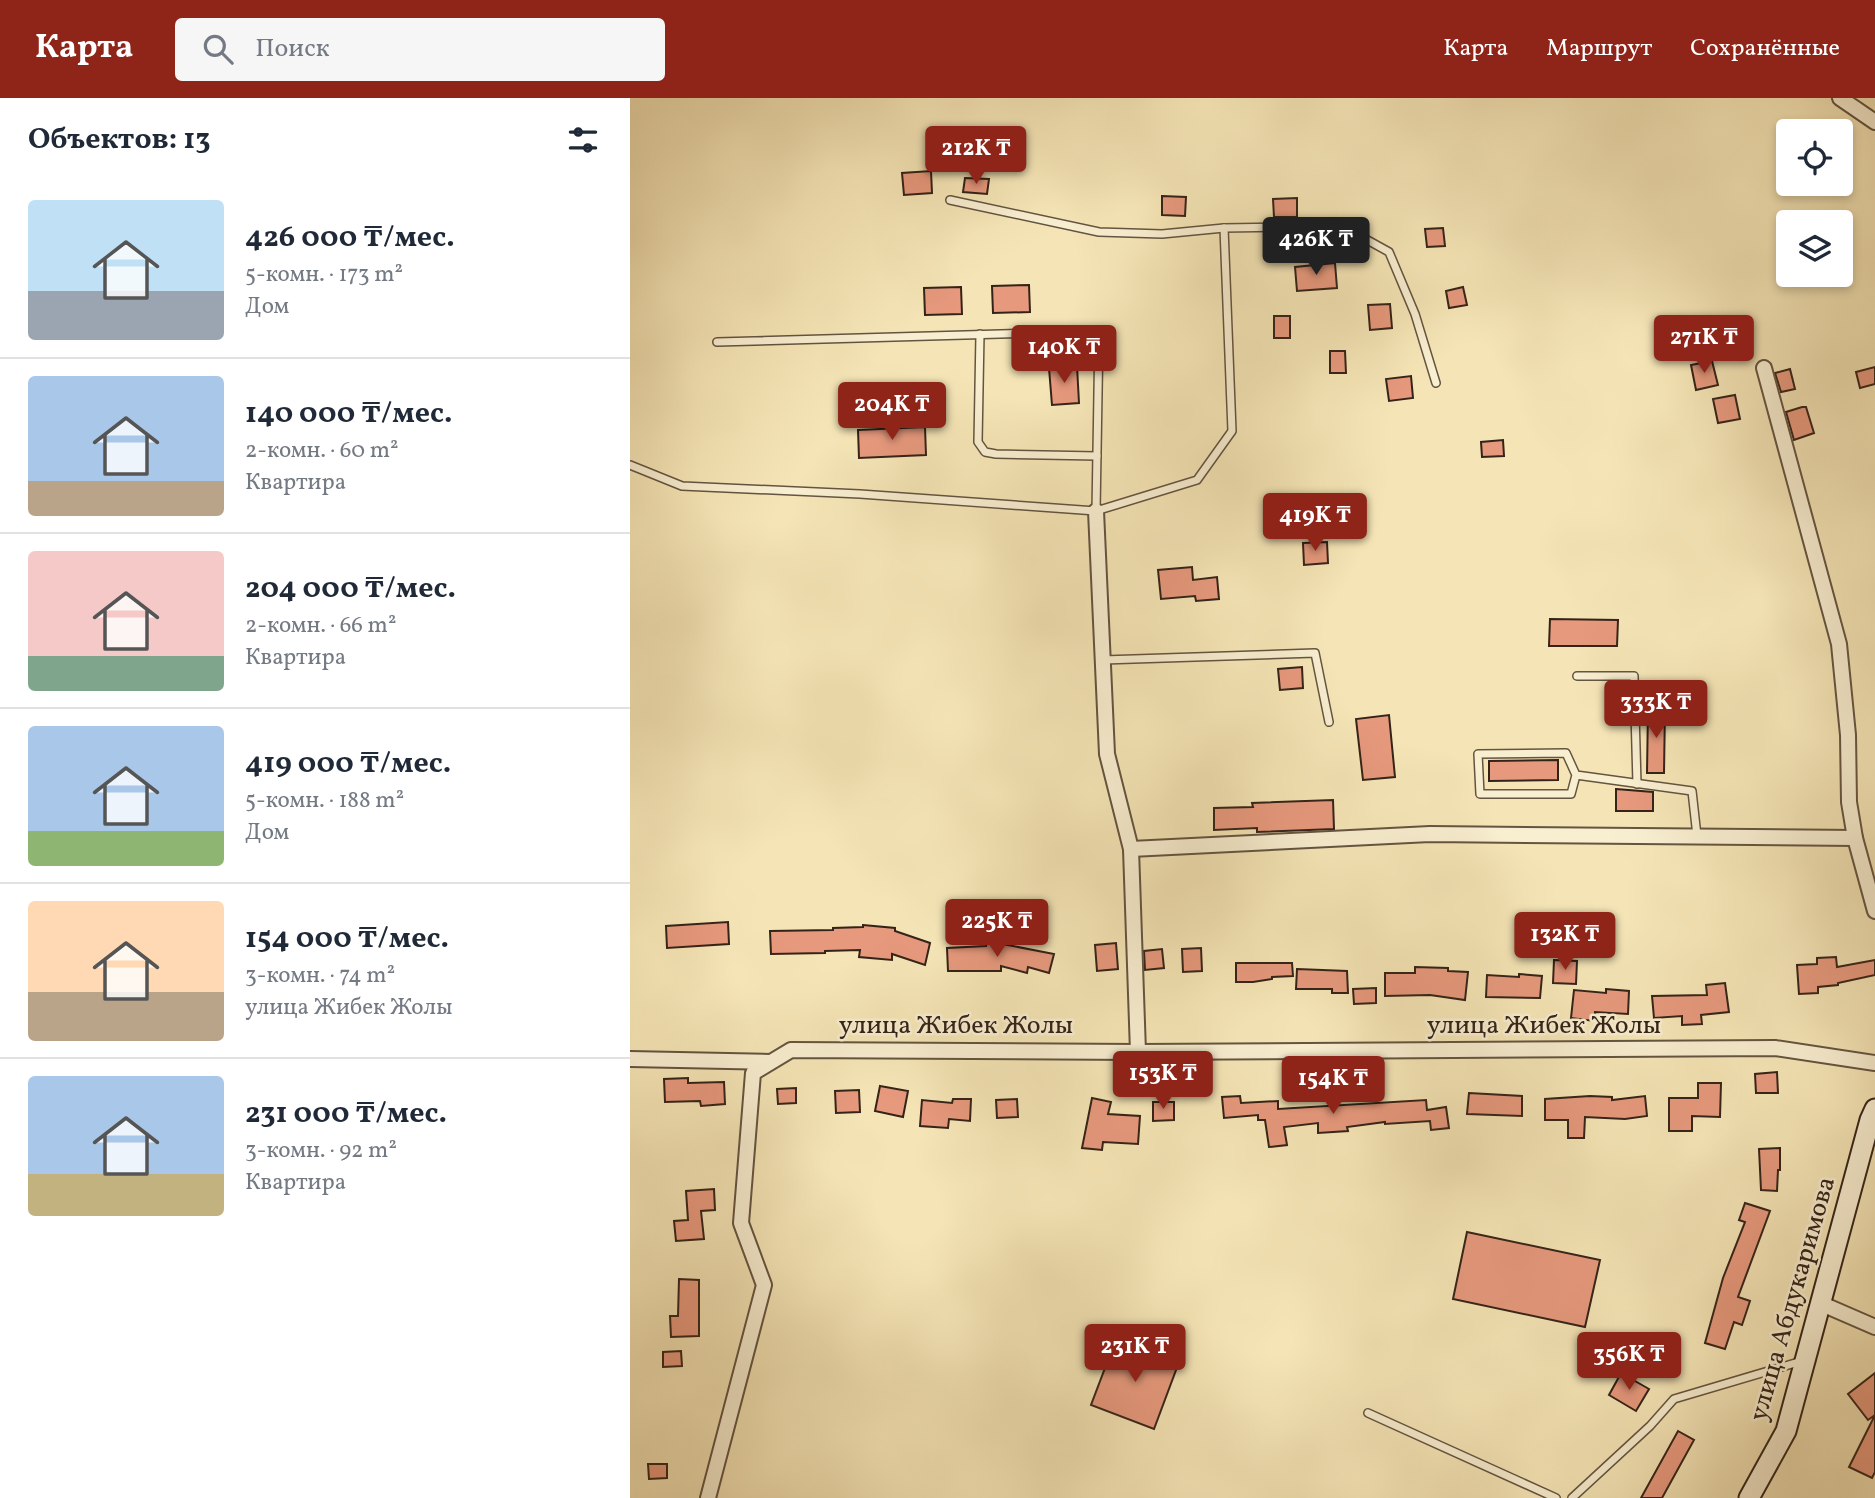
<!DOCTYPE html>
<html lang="ru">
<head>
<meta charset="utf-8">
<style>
  :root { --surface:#fff; --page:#f6f6f7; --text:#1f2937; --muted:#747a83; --line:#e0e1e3; --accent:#8f2418 }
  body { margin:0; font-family:Vollkorn,serif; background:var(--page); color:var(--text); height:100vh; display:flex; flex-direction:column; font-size:26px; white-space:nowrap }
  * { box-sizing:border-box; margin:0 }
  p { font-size:23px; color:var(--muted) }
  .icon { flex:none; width:38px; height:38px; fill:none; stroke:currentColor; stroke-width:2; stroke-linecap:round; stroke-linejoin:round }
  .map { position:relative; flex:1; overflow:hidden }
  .sheet { display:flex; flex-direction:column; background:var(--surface); width:630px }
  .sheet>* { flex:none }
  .tools { position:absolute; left:1146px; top:21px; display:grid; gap:14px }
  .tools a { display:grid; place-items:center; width:77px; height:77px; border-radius:7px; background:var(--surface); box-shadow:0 4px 10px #0003; font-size:35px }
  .price { position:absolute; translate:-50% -60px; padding:0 16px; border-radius:7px; background:var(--accent); color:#fff; font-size:23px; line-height:46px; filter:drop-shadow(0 2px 4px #0008) }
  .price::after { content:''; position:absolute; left:50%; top:42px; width:21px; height:16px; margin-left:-10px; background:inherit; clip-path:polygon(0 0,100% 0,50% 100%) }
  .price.on { background:#222; color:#fff }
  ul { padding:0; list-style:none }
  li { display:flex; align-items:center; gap:21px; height:175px; padding:0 28px }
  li+li { border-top:2px solid var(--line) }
  li span { display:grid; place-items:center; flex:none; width:196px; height:140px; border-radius:7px; color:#555 }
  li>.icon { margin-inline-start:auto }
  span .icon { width:84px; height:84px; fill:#fffc; stroke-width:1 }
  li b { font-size:30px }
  h2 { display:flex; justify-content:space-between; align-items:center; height:84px; padding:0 28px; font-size:30px }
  header { display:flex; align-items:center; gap:42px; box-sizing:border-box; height:98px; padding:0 35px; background:var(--accent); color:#fff }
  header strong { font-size:33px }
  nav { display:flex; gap:38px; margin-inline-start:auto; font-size:24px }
  .search { width:490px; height:63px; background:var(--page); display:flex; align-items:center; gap:18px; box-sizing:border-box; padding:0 24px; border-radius:7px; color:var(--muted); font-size:26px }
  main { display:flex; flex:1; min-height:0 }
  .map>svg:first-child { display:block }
  .building { fill:#e7997d; stroke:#342318; stroke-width:2 }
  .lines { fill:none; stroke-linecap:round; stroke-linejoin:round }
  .lane-casing { stroke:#645440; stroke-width:10 }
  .street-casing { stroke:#645440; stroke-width:18 }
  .secondary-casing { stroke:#342318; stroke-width:23 }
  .lane { stroke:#f8eed0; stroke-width:7 }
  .street { stroke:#f8eed0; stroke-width:14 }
  .secondary { stroke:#f8eed0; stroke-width:19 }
  .labels { text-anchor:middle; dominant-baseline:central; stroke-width:5; stroke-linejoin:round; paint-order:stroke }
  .street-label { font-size:26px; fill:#342318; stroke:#f8eed0 }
</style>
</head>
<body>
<header>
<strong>Карта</strong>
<div class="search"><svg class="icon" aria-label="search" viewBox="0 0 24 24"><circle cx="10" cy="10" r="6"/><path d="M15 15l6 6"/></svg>Поиск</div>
<nav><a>Карта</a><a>Маршрут</a><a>Сохранённые</a></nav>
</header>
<main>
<section class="sheet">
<h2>Объектов: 13<svg class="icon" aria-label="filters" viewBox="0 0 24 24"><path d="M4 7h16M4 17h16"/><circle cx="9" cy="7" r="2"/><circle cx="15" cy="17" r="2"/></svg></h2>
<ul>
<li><span style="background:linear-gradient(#bfe0f5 65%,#9aa5b1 0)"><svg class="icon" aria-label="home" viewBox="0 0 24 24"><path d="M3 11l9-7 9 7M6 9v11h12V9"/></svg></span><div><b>426 000 ₸/мес.</b><p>5-комн. · 173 m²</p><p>Дом</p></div></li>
<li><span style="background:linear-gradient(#a9c7e8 75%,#b9a48a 0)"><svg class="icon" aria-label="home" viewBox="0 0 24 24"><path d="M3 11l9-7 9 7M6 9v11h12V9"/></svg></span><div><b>140 000 ₸/мес.</b><p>2-комн. · 60 m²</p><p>Квартира</p></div></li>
<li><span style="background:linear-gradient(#f6c9c9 75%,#7fa58c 0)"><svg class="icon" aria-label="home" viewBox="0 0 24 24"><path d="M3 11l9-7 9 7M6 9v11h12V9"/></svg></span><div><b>204 000 ₸/мес.</b><p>2-комн. · 66 m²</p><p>Квартира</p></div></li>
<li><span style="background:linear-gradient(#a9c7e8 75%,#8fb573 0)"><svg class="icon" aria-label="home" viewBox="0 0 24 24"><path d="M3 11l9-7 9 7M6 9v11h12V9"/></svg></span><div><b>419 000 ₸/мес.</b><p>5-комн. · 188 m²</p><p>Дом</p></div></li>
<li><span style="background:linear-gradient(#ffd9b3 65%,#b9a48a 0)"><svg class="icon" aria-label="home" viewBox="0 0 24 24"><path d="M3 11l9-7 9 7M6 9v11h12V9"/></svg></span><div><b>154 000 ₸/мес.</b><p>3-комн. · 74 m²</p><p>улица Жибек Жолы</p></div></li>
<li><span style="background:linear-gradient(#a9c7e8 70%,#c2b280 0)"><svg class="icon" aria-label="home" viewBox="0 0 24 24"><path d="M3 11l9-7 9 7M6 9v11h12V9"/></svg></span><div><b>231 000 ₸/мес.</b><p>3-комн. · 92 m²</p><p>Квартира</p></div></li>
</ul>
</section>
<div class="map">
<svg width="1245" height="1400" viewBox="0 0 1245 1400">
  <rect width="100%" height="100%" fill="#f5e5b6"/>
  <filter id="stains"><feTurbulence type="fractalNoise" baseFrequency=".00286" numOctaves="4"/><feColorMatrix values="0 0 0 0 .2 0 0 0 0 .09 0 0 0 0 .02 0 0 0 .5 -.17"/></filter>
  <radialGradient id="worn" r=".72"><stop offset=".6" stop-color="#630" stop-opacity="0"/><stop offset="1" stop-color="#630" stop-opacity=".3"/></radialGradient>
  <g class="building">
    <path d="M301,73L302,95L274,97L272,75Z"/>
    <path d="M335,80L359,81L357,96L333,94Z"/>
    <path d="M532,98L556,99L555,118L532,117Z"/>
    <path d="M667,100V119H644L643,101Z"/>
    <path d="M813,130L815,148L797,149L795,131Z"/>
    <path d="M705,165L707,190L667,193L665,169Z"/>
    <path d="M399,187L400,214L363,215L362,188Z"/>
    <path d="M331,189L332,216L295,217L294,190Z"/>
    <path d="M833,189L837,207L819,210L816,193Z"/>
    <path d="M760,206L762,230L740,232L738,207Z"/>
    <rect x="644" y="218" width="16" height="22"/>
    <path d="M700,253H715L716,275H700Z"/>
    <path d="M1082,263L1088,287L1066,292L1061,267Z"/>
    <path d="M447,268L449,305L422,307L419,270Z"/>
    <path d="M1245,269V286L1230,290L1226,274Z"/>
    <path d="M1160,271L1165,291L1151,294L1145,275Z"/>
    <path d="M781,278L783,300L759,303L756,281Z"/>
    <path d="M1105,297L1110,321L1088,325L1083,301Z"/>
    <path d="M1172,309H1176L1184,335L1164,342L1156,314Z"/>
    <path d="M295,329L296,357L229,360L228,332Z"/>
    <path d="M873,342L874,358L852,359L851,344Z"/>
    <path d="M697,444L698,465L674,467L673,445Z"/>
    <path d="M562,469L563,482L587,479L589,501L566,503L565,498L531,501L528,472Z"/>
    <path d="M920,521L988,522L987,548H919Z"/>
    <path d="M672,569L673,590L650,592L648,571Z"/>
    <path d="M1018,610H1035L1034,675H1017Z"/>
    <path d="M759,617L765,679L733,682L726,621Z"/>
    <path d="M928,662V682L859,683V663Z"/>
    <path d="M986,691L1023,694V713H986Z"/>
    <path d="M703,702L704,731L627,734V730L584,732V710L623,709L622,705Z"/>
    <path d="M98,824L99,846L37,850L36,828Z"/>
    <path d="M233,827L265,830V833L300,845L295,867L262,856V862L229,859L230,852L195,853V855L141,856L140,833L203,832V830L233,829Z"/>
    <path d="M357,843L424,856L419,875L398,869L397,875L371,868V873H318L317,850L356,848Z"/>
    <path d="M486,845L488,871L467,873L465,847Z"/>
    <path d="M571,850L572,873L553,874L552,851Z"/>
    <path d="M532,851L534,870L515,872L514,853Z"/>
    <path d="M1206,859L1207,869L1245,862V877L1208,885V887L1188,889V895L1169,896L1167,867L1187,866V860Z"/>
    <path d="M924,862L947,863L946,886L923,885Z"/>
    <path d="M606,865H662L663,878L642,879V881L623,884H606Z"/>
    <path d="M785,869L818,870V873L838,874L835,902L800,897L755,898V875H785Z"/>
    <path d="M667,871L717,873L718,895H702V891H666Z"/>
    <path d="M889,876L912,878L910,900L856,899L857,877L889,879Z"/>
    <path d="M1095,885L1099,914L1071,917L1072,926L1052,927V918L1024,920L1022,898L1077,897L1076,887Z"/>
    <path d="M746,890V905L724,906L723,891Z"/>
    <path d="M976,891L999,893L998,916L965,914L964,923L941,920L944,892L976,895Z"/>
    <path d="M1147,974L1148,995H1126L1125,976Z"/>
    <path d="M58,980V985L94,984L95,1006L71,1008L70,1003L35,1004L34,981Z"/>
    <path d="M1068,985H1091L1090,1019L1062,1018V1033H1039V1000H1068Z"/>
    <path d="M250,988L278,993L273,1019L245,1013Z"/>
    <path d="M166,990V1005L148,1006L147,991Z"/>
    <path d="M229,992L230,1014L206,1015L205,993Z"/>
    <path d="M839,995L892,998V1018L837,1016Z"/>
    <path d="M610,998L611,1005L648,1003V1011L796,1002L797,1012L816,1009L819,1030L801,1032L800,1023L755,1026V1024L717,1029L718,1033L688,1035V1025L654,1029L657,1047L639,1049L635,1022H628V1017L594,1020L592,999Z"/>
    <path d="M960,998L982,999V1002L1015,998L1017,1018L995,1021L955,1019L954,1040H938V1022H915V1001Z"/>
    <path d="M462,1000L481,1004L478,1016L510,1018L508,1046L473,1044L472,1052L452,1050Z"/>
    <path d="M323,1001H341L340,1023L319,1021L318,1030L290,1028L292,1002L322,1005Z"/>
    <path d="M387,1001L388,1019L367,1020L366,1002Z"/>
    <path d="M523,1004H544V1022L523,1023Z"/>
    <path d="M1150,1050V1072H1148L1147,1093L1131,1092L1129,1051Z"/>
    <path d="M84,1091L85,1112L71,1113L74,1141L46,1143L44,1123L58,1122L56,1093Z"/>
    <path d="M1115,1105L1140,1113L1108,1199L1120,1203L1112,1227L1104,1224L1095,1251L1075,1245L1093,1180L1115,1124L1109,1122Z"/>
    <path d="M837,1134L970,1162L955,1229L823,1201Z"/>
    <path d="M49,1181L69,1182V1238L41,1239L40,1218H48Z"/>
    <path d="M486,1241L549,1264L524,1331L461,1307Z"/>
    <path d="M51,1253L52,1268L33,1269V1254Z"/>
    <path d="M991,1275L1019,1291L1006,1313L979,1297Z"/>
    <path d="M1245,1275V1374L1242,1380L1219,1369L1245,1317L1238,1322L1218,1296Z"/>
    <path d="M1048,1333L1064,1342L1032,1400H1011Z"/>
    <path d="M18,1366H37V1380L19,1381Z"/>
  </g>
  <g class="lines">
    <g class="lane-casing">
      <g id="lane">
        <path d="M320,102L469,134L532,136L594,130L712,128L759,154L785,216L806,285"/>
        <path d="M350,236L348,344L355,354L366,356L467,358"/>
        <path d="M87,244L406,235L469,236L466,413"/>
        <path d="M0,367L52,388L230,396L466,413L567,382L602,333L594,130"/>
        <path d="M473,562L685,555L699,624"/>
        <path d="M947,578H1004L1007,686"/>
        <path d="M946,677L941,696H850L848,656L936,655L946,677L1062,693L1067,738"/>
        <path d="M738,1315L926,1400"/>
        <path d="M942,1400L1020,1328L1044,1301L1172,1263"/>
      </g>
    </g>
    <g class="street-casing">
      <g id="street">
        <path d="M1210,0L1245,24"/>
        <path d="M1134,270L1209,546L1218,637L1219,704L1225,740L1245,813"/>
        <path d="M466,413L477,656L501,751L508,954"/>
        <path d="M501,751L800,736L1225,740"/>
        <path d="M0,961L140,964"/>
        <path d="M1192,1206L1245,1229"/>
        <path d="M78,1400L134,1187L111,1125L123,975L161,952L508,954L1145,950L1245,965"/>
      </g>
    </g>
    <g class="secondary-casing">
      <path id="secondary" d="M1119,1400L1156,1333L1240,1022L1245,1011"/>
    </g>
    <use href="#lane" class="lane"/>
    <use href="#street" class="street"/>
    <use href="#secondary" class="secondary"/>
  </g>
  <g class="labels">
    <g class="street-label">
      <text x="326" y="928">улица Жибек Жолы</text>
      <text x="914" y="928">улица Жибек Жолы</text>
      <text transform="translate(1163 1201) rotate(-74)">улица Абдукаримова</text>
    </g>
  </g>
  <rect width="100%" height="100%" filter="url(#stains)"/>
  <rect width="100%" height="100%" fill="url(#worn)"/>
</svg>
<div class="tools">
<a><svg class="icon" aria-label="locate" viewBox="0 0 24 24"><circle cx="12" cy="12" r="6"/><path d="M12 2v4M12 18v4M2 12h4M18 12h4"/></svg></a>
<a><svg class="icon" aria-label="layers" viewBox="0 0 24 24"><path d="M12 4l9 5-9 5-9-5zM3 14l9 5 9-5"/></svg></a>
</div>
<b class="price" style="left:346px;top:88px">212K ₸</b>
<b class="price on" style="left:686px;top:179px">426K ₸</b>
<b class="price" style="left:1074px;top:277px">271K ₸</b>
<b class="price" style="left:434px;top:287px">140K ₸</b>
<b class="price" style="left:262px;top:344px">204K ₸</b>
<b class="price" style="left:685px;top:455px">419K ₸</b>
<b class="price" style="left:1026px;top:642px">333K ₸</b>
<b class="price" style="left:367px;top:861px">225K ₸</b>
<b class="price" style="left:935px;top:874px">132K ₸</b>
<b class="price" style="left:533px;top:1013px">153K ₸</b>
<b class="price" style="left:703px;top:1018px">154K ₸</b>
<b class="price" style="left:505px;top:1286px">231K ₸</b>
<b class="price" style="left:999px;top:1294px">356K ₸</b>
</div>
</main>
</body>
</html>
